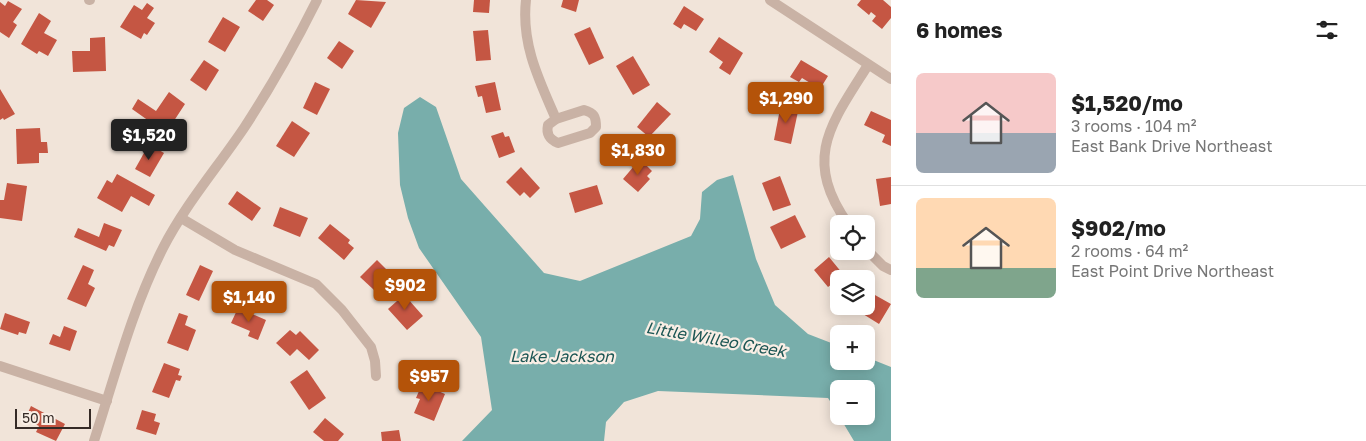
<!DOCTYPE html>
<html lang="en">
<head>
<meta charset="utf-8">
<style>
  :root { --surface:#fff; --page:#f2f2f2; --text:#222; --muted:#767676; --line:#e0e0e0; --accent:#b45309 }
  body { margin:0; font-family:"Golos Text",sans-serif; background:var(--page); color:var(--text); height:100vh; display:flex; flex-direction:column; font-size:19px; white-space:nowrap }
  * { box-sizing:border-box; margin:0 }
  p { font-size:16px; color:var(--muted) }
  .icon { flex:none; width:28px; height:28px; fill:none; stroke:currentColor; stroke-width:2; stroke-linecap:round; stroke-linejoin:round }
  .map { position:relative; flex:1; overflow:hidden }
  .side { display:flex; flex-direction:column; background:var(--surface); width:475px }
  .side>* { flex:none }
  .buttons { position:absolute; left:830px; top:215px; display:grid; gap:10px }
  .buttons a { display:grid; place-items:center; width:45px; height:45px; border-radius:8px; background:var(--surface); box-shadow:0 2px 12px #0003; font-size:25px }
  .scale { position:absolute; left:15px; bottom:12px; width:76px; box-sizing:border-box; padding-left:5px; border:2px solid #352a26; border-top:0; font-size:14px; line-height:18px; white-space:nowrap; color:#352a26; -webkit-text-stroke:4px #f9eee5; paint-order:stroke }
  .price { position:absolute; translate:-50% -42px; padding:0 11px; border-radius:5px; background:var(--accent); color:#fff; font-size:16px; line-height:32px; filter:drop-shadow(0 1px 2px #0008) }
  .price::after { content:''; position:absolute; left:50%; top:30px; width:15px; height:11px; margin-left:-8px; background:inherit; clip-path:polygon(0 0,100% 0,50% 100%) }
  .price.current { background:#222; color:#fff }
  ul { padding:0; list-style:none }
  li { display:flex; align-items:center; gap:15px; height:125px; padding:0 25px }
  li+li { border-top:1px solid var(--line) }
  li span { display:grid; place-items:center; flex:none; width:140px; height:100px; border-radius:8px; color:#555 }
  li>.icon { margin-inline-start:auto }
  span .icon { width:60px; height:60px; fill:#fffc; stroke-width:1 }
  li b { font-size:21px }
  h2 { display:flex; justify-content:space-between; align-items:center; height:60px; padding:0 25px; font-size:21px }
  main { display:flex; flex:1; min-height:0 }
  .map>svg:first-child { display:block }
  .water { fill:#78aeab }
  .building { fill:#c55643 }
  .lines { fill:none; stroke-linecap:round; stroke-linejoin:round }
  .street { stroke:#c9b2a5; stroke-width:10 }
  .labels { text-anchor:middle; dominant-baseline:central; stroke-width:4.5; stroke-linejoin:round; paint-order:stroke }
  .water-label { font-size:16px; font-style:italic; fill:#1c5654; stroke:#f9eee5 }
</style>
</head>
<body>
<main>
<div class="map">
<svg width="891" height="441" viewBox="0 0 891 441">
  <rect width="100%" height="100%" fill="#f1e4d9"/>
  <path class="water" d="M420,97L436,107L461,179L544,273L580,281L691,236L700,219L702,192L717,180L733,175L756,259L775,305L808,334L839,346V361H866V357L891,367V441H854L839,416H866V389H839V415L828,398L658,391L624,402L606,422L604,441H462L492,410L481,337L419,248L408,218L400,185L398,133L404,108Z"/>
  <g class="building">
    <path d="M256,0H267L274,5L263,21L248,11Z"/>
    <path d="M356,0L386,2L371,28L348,14Z"/>
    <path d="M474,0H490L489,13L473,12Z"/>
    <path d="M563,0H579L576,12L561,7Z"/>
    <path d="M861,0H883L891,7V18L882,29L872,21L876,16L871,12L869,15L857,5Z"/>
    <path d="M8,1L22,9L13,22L17,25L9,38L0,32V2L5,6Z"/>
    <path d="M147,3L154,8L147,18L155,23L147,35L144,33L141,39L120,27L134,5L142,10Z"/>
    <path d="M684,6L704,19L696,31L684,24L681,29L673,24Z"/>
    <path d="M39,13L51,21L44,33L57,40L48,56L39,51L37,54L21,44Z"/>
    <path d="M223,17L240,27L225,52L208,42Z"/>
    <path d="M590,27L604,58L589,65L574,34Z"/>
    <path d="M488,30L491,60L476,61L473,31Z"/>
    <path d="M105,37L106,71L73,72L72,51H90V38Z"/>
    <path d="M719,37L743,53L730,75L719,68L723,62L709,52Z"/>
    <path d="M339,41L354,51L342,69L327,58Z"/>
    <path d="M633,56L650,85L633,95L616,66Z"/>
    <path d="M204,60L219,70L206,91L190,80Z"/>
    <path d="M801,60L828,76L820,89L802,78L799,82L790,77Z"/>
    <path d="M315,82L330,89L317,115L303,108Z"/>
    <path d="M495,82L501,110L486,113L482,96L478,97L475,86Z"/>
    <path d="M0,89L15,114L4,120L3,118L0,120Z"/>
    <path d="M169,92L185,104L166,133L132,109L138,99L156,111Z"/>
    <path d="M657,102L671,114L649,137L637,127Z"/>
    <path d="M781,104L799,107L791,144L774,140Z"/>
    <path d="M871,111L891,120V146L882,142L885,135L864,125Z"/>
    <path d="M292,121L310,133L294,157L276,146Z"/>
    <path d="M40,128L41,142H47L48,153H39V163L17,164L16,129Z"/>
    <path d="M503,132L505,137L509,136L515,152L499,158L491,136Z"/>
    <path d="M149,144L164,153L150,177L135,169Z"/>
    <path d="M640,159L652,171L647,176L650,179L638,192L623,179Z"/>
    <path d="M521,167L540,188L530,198L524,192L520,196L506,182Z"/>
    <path d="M117,174L155,195L149,206L131,196L122,212L97,198L107,180L112,183Z"/>
    <path d="M780,176L791,205L773,211L762,183Z"/>
    <path d="M891,177V204L880,206L876,179Z"/>
    <path d="M7,183L27,186L22,221L0,218V200H4Z"/>
    <path d="M597,185L603,204L575,213L569,193Z"/>
    <path d="M237,191L261,208L252,221L228,204Z"/>
    <path d="M280,207L308,218L300,237L273,226Z"/>
    <path d="M795,215L806,237L781,249L770,227Z"/>
    <path d="M104,223L122,230L114,247L109,245L106,251L74,237L78,228L99,237Z"/>
    <path d="M330,224L350,240L348,243L354,248L344,260L318,238Z"/>
    <path d="M829,257L847,279H839V292L832,284L828,287L814,270Z"/>
    <path d="M377,260L391,274L374,290L360,277Z"/>
    <path d="M83,265L94,270L88,284L95,288L86,307L67,299Z"/>
    <path d="M200,265L213,271L199,301L186,295Z"/>
    <path d="M400,290L423,316L407,330L388,309L397,301L393,297Z"/>
    <path d="M866,290L891,304L879,324L863,314L866,310L860,306H866Z"/>
    <path d="M238,308L266,320L258,340L248,336L250,331L231,323Z"/>
    <path d="M5,313L30,322L26,334L19,332L18,335L0,329Z"/>
    <path d="M179,313L188,316L185,325L196,330L188,351L167,343Z"/>
    <path d="M64,326L77,331L70,351L49,344L53,334L60,337Z"/>
    <path d="M290,330L296,335L300,331L319,350L309,360L297,349L290,356L276,343Z"/>
    <path d="M164,363L180,369L178,375L182,376L180,381L176,380L169,398L152,392Z"/>
    <path d="M307,370L326,398L309,410L290,382Z"/>
    <path d="M422,384L445,394L434,421L414,413L420,399L416,398Z"/>
    <path d="M31,406L65,424L56,441L36,432L39,426L25,419Z"/>
    <path d="M142,410L156,414L154,421L160,423L156,435L136,429Z"/>
    <path d="M325,418L344,434L338,441H324L313,432Z"/>
    <path d="M399,430L401,441H382L381,432Z"/>
  </g>
  <g class="lines">
    <g class="street">
      <path d="M89,0H90"/>
      <path d="M526,0C521,44 539,80 556,119"/>
      <path d="M770,0L891,79"/>
      <path d="M584,110C594,113 596,116 596,127L590,133L558,143C549,139 546,134 548,125L556,119Z"/>
      <path d="M181,218L235,250L316,284L342,310L371,347L375,361L376,376"/>
      <path d="M848,224C802,158 831,124 868,65"/>
      <path d="M866,249L883,266L891,270"/>
      <path d="M0,366L107,401"/>
      <path d="M94,441C115,376 132,309 163,248C185,205 217,168 244,128C271,87 295,44 317,0"/>
    </g>
  </g>
  <g class="labels">
    <g class="water-label">
      <text transform="translate(716 339) rotate(10)">Little Willeo Creek</text>
      <text x="562" y="356">Lake Jackson</text>
    </g>
  </g>
</svg>
<div class="buttons">
<a><svg class="icon" aria-label="locate" viewBox="0 0 24 24"><circle cx="12" cy="12" r="6"/><path d="M12 2v4M12 18v4M2 12h4M18 12h4"/></svg></a>
<a><svg class="icon" aria-label="layers" viewBox="0 0 24 24"><path d="M12 4l9 5-9 5-9-5zM3 14l9 5 9-5"/></svg></a>
<a>+</a>
<a>−</a>
</div>
<div class="scale">50 m</div>
<b class="price" style="left:786px;top:124px">$1,290</b>
<b class="price current" style="left:149px;top:161px">$1,520</b>
<b class="price" style="left:638px;top:176px">$1,830</b>
<b class="price" style="left:405px;top:311px">$902</b>
<b class="price" style="left:249px;top:323px">$1,140</b>
<b class="price" style="left:429px;top:402px">$957</b>
</div>
<section class="side">
<h2>6 homes<svg class="icon" aria-label="filters" viewBox="0 0 24 24"><path d="M4 7h16M4 17h16"/><circle cx="9" cy="7" r="2"/><circle cx="15" cy="17" r="2"/></svg></h2>
<ul>
<li><span style="background:linear-gradient(#f6c9c9 60%,#9aa5b1 0)"><svg class="icon" aria-label="home" viewBox="0 0 24 24"><path d="M3 11l9-7 9 7M6 9v11h12V9"/></svg></span><div><b>$1,520/mo</b><p>3 rooms · 104 m²</p><p>East Bank Drive Northeast</p></div></li>
<li><span style="background:linear-gradient(#ffd9b3 70%,#7fa58c 0)"><svg class="icon" aria-label="home" viewBox="0 0 24 24"><path d="M3 11l9-7 9 7M6 9v11h12V9"/></svg></span><div><b>$902/mo</b><p>2 rooms · 64 m²</p><p>East Point Drive Northeast</p></div></li>
</ul>
</section>
</main>
</body>
</html>
